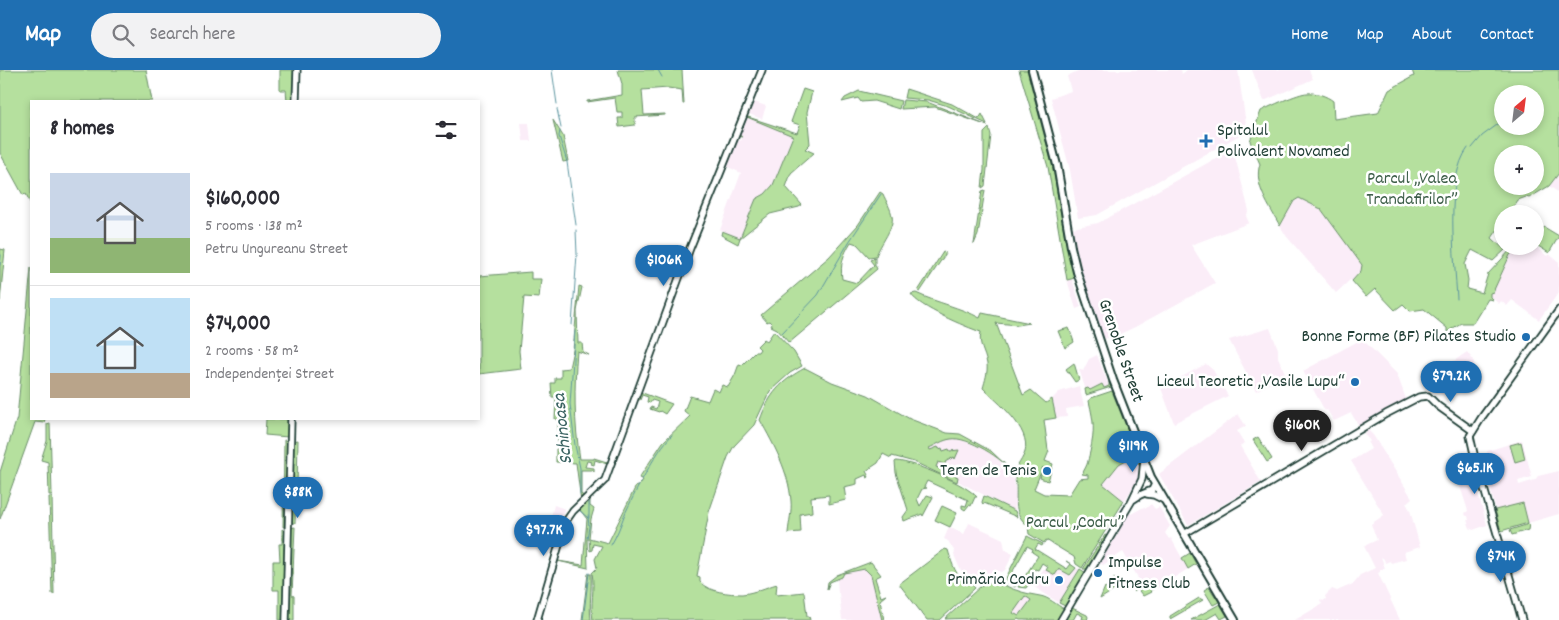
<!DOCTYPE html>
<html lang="en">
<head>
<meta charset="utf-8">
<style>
  :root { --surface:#fff; --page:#f2f2f3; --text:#2b2b33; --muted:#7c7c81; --line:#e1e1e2; --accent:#1f6fb2 }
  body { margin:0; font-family:Dekko,sans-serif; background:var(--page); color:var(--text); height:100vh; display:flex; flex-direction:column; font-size:19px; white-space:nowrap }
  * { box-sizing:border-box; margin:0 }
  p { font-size:16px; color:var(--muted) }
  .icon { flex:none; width:28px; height:28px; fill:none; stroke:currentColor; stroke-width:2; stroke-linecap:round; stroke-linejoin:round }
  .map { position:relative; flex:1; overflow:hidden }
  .drawer { position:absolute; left:30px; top:30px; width:450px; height:320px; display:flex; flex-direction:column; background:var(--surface); border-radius:0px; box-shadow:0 2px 8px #0003 }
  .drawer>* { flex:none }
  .needle { width:32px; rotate:28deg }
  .fabs { position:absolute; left:1494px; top:15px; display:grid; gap:10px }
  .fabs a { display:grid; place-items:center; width:50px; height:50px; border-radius:50%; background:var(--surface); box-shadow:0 2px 8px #0003; font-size:25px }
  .price { position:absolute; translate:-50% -42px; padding:0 11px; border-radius:18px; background:var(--accent); color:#fff; font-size:16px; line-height:32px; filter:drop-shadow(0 1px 2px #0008) }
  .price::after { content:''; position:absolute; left:50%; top:30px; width:15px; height:11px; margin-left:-8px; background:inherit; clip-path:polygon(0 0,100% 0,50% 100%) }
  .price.on { background:#222; color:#fff }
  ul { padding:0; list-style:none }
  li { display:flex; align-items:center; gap:15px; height:125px; padding:0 20px }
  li+li { border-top:1px solid var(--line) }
  li span { display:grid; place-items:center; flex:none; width:140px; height:100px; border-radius:0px; color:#555 }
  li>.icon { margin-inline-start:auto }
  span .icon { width:60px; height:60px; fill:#fffc; stroke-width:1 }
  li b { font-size:21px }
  h2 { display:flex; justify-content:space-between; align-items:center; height:60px; padding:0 20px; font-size:21px }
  header { display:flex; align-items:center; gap:30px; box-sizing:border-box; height:70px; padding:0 25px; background:var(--accent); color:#fff }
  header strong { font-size:24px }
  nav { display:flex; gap:28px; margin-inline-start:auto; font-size:18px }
  .search { width:350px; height:45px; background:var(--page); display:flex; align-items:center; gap:12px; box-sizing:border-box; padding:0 18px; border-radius:28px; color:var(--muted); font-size:19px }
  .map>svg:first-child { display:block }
  .built { fill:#fbedf8 }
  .green { fill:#b5e09e; stroke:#6a8e69; fill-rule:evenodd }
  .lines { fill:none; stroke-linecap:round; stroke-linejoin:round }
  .stream { stroke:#5d95a0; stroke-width:1 }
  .secondary-casing { stroke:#1f3d34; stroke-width:9 }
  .primary-casing { stroke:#1f3d34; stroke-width:10 }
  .secondary { stroke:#fff; stroke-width:5.5 }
  .primary { stroke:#fff; stroke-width:6 }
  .poi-dot { fill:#1f6fb2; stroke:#fff; stroke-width:2 }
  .labels { text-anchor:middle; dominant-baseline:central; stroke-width:5; stroke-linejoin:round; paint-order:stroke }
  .poi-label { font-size:18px; fill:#1f3d34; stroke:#fff; text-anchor:end }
  .park-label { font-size:18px; fill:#3d5e49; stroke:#fff }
  .street-label { font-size:18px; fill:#1f3d34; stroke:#fff }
  .water-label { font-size:19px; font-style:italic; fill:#396261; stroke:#fff }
</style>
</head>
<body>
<header>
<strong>Map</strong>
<div class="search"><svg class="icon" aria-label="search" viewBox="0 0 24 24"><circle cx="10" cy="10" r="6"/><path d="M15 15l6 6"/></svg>Search here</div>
<nav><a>Home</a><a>Map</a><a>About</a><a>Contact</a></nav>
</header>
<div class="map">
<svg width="1559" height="550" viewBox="0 0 1559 550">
  <rect width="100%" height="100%" fill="#fff"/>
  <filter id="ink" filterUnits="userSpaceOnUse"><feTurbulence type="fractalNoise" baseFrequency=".02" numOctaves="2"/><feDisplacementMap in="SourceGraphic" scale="10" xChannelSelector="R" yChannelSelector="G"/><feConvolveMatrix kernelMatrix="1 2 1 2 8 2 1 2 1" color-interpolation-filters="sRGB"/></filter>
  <g filter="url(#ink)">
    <g class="built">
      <path d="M1080,0H1181L1182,4L1187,0H1238L1247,61L1097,145L1078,148L1070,100L1051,28L1071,21L1067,6Z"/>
      <path d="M1252,0H1309L1313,9L1264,31Z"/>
      <path d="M754,32L766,36L762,49L749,44Z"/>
      <path d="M746,47L793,65L773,115L765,124L756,129L740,168L720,160L741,103L726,96L736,71L742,70V67L739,65Z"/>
      <path d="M521,53H529L531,71H523Z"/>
      <path d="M1233,79L1249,141L1246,146L1249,153L1191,175L1215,213L1135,257L1118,265L1103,269L1081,203L1072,158L1098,153L1113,145Z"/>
      <path d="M1559,103V123L1549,116Z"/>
      <path d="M1299,128L1321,139L1362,195L1361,201L1352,211L1350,210L1336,223L1287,167L1280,156L1294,131Z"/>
      <path d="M1518,176L1528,177L1535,176L1547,186L1549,184L1559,192V222L1539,250L1512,230L1507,236L1501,231L1499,234L1489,225L1493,221L1510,185Z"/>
      <path d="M1072,209L1081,237L1076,239L1067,210Z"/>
      <path d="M1270,258L1278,279V287L1286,305L1256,321L1229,270Z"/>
      <path d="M1362,269L1397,304L1406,329L1359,356L1351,343L1334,351L1327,340L1325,341L1303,301Z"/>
      <path d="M1467,282L1474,291V302L1441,324L1429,308Z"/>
      <path d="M1097,285L1109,316L1103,318L1102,314L1087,324L1079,299L1083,301L1089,289Z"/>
      <path d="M1206,294L1213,300L1228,326L1174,353L1161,318Z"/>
      <path d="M1079,316L1084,336L1066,339L1067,347L1056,348L1052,329L1059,322Z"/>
      <path d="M1238,344L1246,356L1237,361L1244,373L1240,376L1261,412L1188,455L1159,404Z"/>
      <path d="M1368,360L1373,365L1412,428L1406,433L1410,440L1420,477L1404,482L1406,489L1391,493L1390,491L1385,493L1384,489L1381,487L1385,498L1380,500V502L1378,503L1400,550H1295L1322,534L1320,530L1321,529L1323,531L1326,529L1325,526L1332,519L1337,521L1353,514L1360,505L1375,498L1364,476L1377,470L1371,454L1384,445L1351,391L1371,379L1368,373L1370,371L1364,364Z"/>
      <path d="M952,366L982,378L993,385L1013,403L1016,426L1015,441L942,403L902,388Z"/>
      <path d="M1522,370L1532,407L1518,411L1519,415L1535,410L1538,406L1559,401V444L1528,453L1523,433L1496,440L1483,392V385L1488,384L1487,381Z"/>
      <path d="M1136,385L1141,399L1139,408L1124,431L1103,415L1119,394Z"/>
      <path d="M1474,409L1487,455L1473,460L1470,458L1467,450H1469L1468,446H1466L1465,443L1468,441L1459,413Z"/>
      <path d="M1151,434L1155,439L1159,437L1170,456L1165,463L1169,469L1171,468L1188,499L1154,520L1148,511L1140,515L1137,506L1123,482L1103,495L1099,493L1119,462L1118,460L1129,442L1131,444L1144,437L1145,439Z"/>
      <path d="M554,435L565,439L562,450L551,447Z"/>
      <path d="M969,453L1003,469L1005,479L1013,484L1005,500L1002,502L994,500L987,507L977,510L966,507L960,499L954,485L955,482L948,471L944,469L949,457L964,464Z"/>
      <path d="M1044,498L1055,505L1058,499L1070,505L1076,498L1080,499L1059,533L1033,516Z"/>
      <path d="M865,499L871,505L882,550H842L839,523H838L837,509L842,507L844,503Z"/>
      <path d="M1025,526L1031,530L1019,546L1013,543Z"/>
    </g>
    <g class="green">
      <path d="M0,0H146L152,31H31V134L26,124L23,125L0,83Z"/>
      <path d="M280,0H295V31H287L286,20H280Z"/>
      <path d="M618,0H682L684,34H683L682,20L668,18L642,20L644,45L665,44V45L635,47V55L619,57L618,48H622V42H617L615,28L587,32V31L622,25V14Z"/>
      <path d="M1019,0H1027L1053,98L1065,168L1075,208L1067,210L1048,97Z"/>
      <path d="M1412,0H1559V103L1549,116L1529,128L1526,127L1518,130L1509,144H1502V153L1492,168L1505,180L1493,191L1472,180L1465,194L1468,210L1467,219L1482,223L1488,204L1514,176H1518L1510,185L1493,222L1490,223V227L1493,230L1488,229L1473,253H1461L1447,262V258L1424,239L1410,241L1403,234L1395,240L1375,219L1366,227L1352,211L1361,201L1362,195L1321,139L1299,128L1294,131L1280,156C1270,137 1253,115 1260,94L1250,71L1261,41C1268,37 1299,23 1307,23C1315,22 1327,26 1333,31L1334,49L1378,43L1389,20L1414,6ZM1502,24H1535V56H1502ZM1502,84H1535V116H1502Z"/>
      <path d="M803,19L812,22L807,42L810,74L805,79L814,83L791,103L786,117L802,135L799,137L770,144L740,168L738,174L721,165L722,161L740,168L756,129L765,124L773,115L793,66L747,47L739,65L742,67L738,66L745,46L797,63L800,55L791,52Z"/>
      <path d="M906,19L952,34L979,49L982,44L987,54L948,36L928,30L904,28Z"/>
      <path d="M859,21L901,31L899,39L874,31L861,32L858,28L842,32L845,28Z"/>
      <path d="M903,30L927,32L988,56L935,37L901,39Z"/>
      <path d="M553,50L563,66L568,91L563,92Z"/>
      <path d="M989,58L991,65L985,116L982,118L984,100V63Z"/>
      <path d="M985,120L978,165L974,174L982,121Z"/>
      <path d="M880,122L883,124C886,131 891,139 892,146C895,157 880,174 876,186L869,187L857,174L851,172C843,185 840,194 842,209L857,213L874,195L870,190L875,188V195L877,199L789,273L777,259L771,256L772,254L769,251L767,252L761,245L829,187L858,155Z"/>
      <path d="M1544,157L1559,166L1549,183L1535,174V170Z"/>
      <path d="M0,179L5,180L0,231Z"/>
      <path d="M943,182L946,183L920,222L918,221Z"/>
      <path d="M31,198V349H45L44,353L35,352L0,449V402L17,348Z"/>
      <path d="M531,202V209H541L539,228L524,227L519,281L521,299L479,304V206Z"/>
      <path d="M579,216L582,217L577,241L578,273H582L583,282L589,285L577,281C574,317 574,353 580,389H594V388L610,393L606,400L607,394L595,390L594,395L591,394L592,392L587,391L585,397L594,398V402L593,400H581V424L585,427L581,431L576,393L556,392V379H558V349H555L556,327H552L551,313H555V308H561V299L569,298L573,280Z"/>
      <path d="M916,223C937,233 960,237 980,248L982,243L1030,253L1018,255L996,253L1023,325L1031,320L1046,333L1052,329L1056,348L1044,350L1048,380L1049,381L1045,391L1053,394L1048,411L1040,408L1043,397L1034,419L1044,424L1069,425L1079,409L1088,408V405L1082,404C1089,392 1087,393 1090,382C1095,360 1094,353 1089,331L1091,328L1112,321L1140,391L1141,399L1135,385L1119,394L1103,414L1124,431L1082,498L1076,494L1074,487L1046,470L1044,473L1029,464L1028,456C1013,443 1017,433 1016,414C1015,411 1015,406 1013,403C1004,389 967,366 951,369C943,370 936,375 929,378L930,380L938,377L939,379L942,378L943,381L949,379L950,381L959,380L955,389L954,387L945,392L946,395L938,392L936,397L958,407L957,412L914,392L892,386L891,388L883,384L878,393L866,401L869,407L867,408L866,405L857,409V414L844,417L846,430L829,434V425L811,427L812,442L800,444L801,462L788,463C789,452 792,441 791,431C789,402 774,375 760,350C769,324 781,311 805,298L832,312L868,325L910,349L947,363L960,364L991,381L1013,402C1017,397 1023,388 1025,382C1031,358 998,333 983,318C985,311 988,302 987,294C985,282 978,275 981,262C966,257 918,237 911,224Z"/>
      <path d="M1069,258L1074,272L1065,278L1058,261Z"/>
      <path d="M774,261L794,282L802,296L790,303L770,321L754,355L734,376L728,387L709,442L697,506L700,507V512C708,522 730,524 742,524C754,523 766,517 777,514L776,523L777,525L804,522L807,546H809L810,550H593C590,534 595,519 592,503L597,498L595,489L602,476L593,474L592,480L590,481L589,469H587L588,498L558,491L583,495L587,449L580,440L590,428V436L594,439L591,449L589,468L608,473L636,416L638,417L643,410L639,408L663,372L690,346L684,341L690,326L708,331L713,319L719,322L722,315L728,317L735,305L739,294L742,295L755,282H758L760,279L757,276L764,269L767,271Z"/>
      <path d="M1074,293L1079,310L1075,312L1066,299Z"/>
      <path d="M1109,312L1111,317L1086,325L1085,319L1088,318L1090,320L1102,314L1104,318L1109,316Z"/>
      <path d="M640,322L672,334L665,344L660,341L659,342L650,339L651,337L656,339L658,332L652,330L650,333L647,332L648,327L642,325L640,330L638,329Z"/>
      <path d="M266,349H289L288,367L265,365Z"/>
      <path d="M50,353L52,425H49L48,392L41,390L47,371V354Z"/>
      <path d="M1258,367L1272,389L1267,392L1253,370Z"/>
      <path d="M284,370L288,371L286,456L283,457Z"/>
      <path d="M298,370L297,417L296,418L295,453H290L292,371Z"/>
      <path d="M1521,372L1525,389L1515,392L1510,375Z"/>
      <path d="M896,391C914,392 966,414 977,427H975L971,436L969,435L965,440L962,438V435L966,436L968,430L927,411L924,417L927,418L922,419L917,429L920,436L927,425L933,427L923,446L922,444C915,448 910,448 904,451L903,447L908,440L896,403L895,392Z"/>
      <path d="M984,426L1015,441L1017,447L984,433L983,435L982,432Z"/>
      <path d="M49,427H52L54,524H52Z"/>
      <path d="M1523,433L1528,453L1501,461L1495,440Z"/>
      <path d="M942,436L957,443L950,457L935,450Z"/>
      <path d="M1529,454L1528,460L1512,465L1510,460Z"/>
      <path d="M295,457L292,525L294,526V550H288L290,458Z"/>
      <path d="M282,459L286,462L284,550H279V520H273V491H280L279,474H282Z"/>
      <path d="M1105,465L1108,466L1088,499H1083Z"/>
      <path d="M1027,466L1043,474L1042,476L1038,474L1035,479L1067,499L1071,494L1066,491L1076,498L1070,505L1059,499L1055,505L1046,500L1048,497L1042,493L1038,500L1035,499L1030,507L1032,509L1026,518L1018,517L1038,486L1032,482L1033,479L1027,476L1009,508L1015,511L1017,508L1019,511L1015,517L1008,513L1006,509L1007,506Z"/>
      <path d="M945,479L948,480C951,490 954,502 962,509C966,513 972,513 975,518L940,550H927L899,514Z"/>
      <path d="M1190,483L1196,494L1188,499L1182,488Z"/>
      <path d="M871,492L881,505L875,508L881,527L886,525L880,530L884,550H882L871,505L865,499L844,503L842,507L830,512L827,519L828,512L837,505Z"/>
      <path d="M1080,499L1086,503L1067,535L1065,536L1059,533Z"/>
      <path d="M588,504H591C592,520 589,534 591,550H582Z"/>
      <path d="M1114,507L1115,511L1119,509L1123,518L1121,519L1119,517L1100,529L1105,517L1107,519L1106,517L1111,514L1108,512L1112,513L1114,512Z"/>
      <path d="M1148,510L1153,519L1150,521L1151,522L1143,526L1139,521L1141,519L1140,517L1134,522L1133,519Z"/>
      <path d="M991,512C996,516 1001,514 1006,516C1016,521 1028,524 1040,526C1048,527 1057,535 1064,539L1059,550H1020L1018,549L1016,550H976L975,548L945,549L982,515ZM1025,526L1031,530L1019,546L1013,543Z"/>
      <path d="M1209,517L1219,532L1213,535L1204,520Z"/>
      <path d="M1199,528L1203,530L1170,549V546Z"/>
      <path d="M1220,534L1227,546L1221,549L1217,543L1205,550H1191Z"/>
      <path d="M1072,538L1087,545L1088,547L1087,550L1082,549L1083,546L1077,543L1073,550H1063Z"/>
    </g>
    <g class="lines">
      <g class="stream">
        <path d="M552,0L557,34"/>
        <path d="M658,0L662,7"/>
        <path d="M557,39L561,58"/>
        <path d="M560,61L559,66L567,92L576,155"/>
        <path d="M1472,78L1482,66L1501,52"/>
        <path d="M0,195L1,185"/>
        <path d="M1457,229C1455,189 1444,109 1468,78"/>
        <path d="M572,255L577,184L576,160"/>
        <path d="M575,261L570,334L575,375L580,398V424"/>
        <path d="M782,263L818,225L849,172L881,124"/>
        <path d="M589,430V448"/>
        <path d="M579,440L588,448"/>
        <path d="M587,468L589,457L588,446"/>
        <path d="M611,475C617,465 620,457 624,446C634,424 655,382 672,365"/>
        <path d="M583,550L589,503"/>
      </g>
      <g class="secondary-casing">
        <g id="secondary">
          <path d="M296,31L297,0"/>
          <path d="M1147,424L1154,425L1164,430"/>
          <path d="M1134,429L1140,425L1152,420L1155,414"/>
          <path d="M1184,464L1386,344L1419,327L1428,326L1438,336L1473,361"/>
          <path d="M286,550L291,349"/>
          <path d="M537,550L566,451L573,441L605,410L690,178L762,0"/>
          <path d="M1061,550L1131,432L1142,409L1144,390"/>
          <path d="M1522,550L1474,384L1470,366L1482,347L1559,240"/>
        </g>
      </g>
      <g class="primary-casing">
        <path id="primary" d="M1032,0L1057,95L1071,177L1077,202L1113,310L1151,407L1235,550"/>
      </g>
      <use href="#secondary" class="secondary"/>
      <use href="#primary" class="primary"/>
    </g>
  </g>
  <g class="poi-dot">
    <path d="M1203.5 63.5h5v5h5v5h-5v5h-5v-5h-5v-5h5z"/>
    <circle cx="1526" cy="267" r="5"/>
    <circle cx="1355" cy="312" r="5"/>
    <circle cx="1047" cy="401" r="5"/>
    <circle cx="1098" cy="503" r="5"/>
    <circle cx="1059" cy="510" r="5"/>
  </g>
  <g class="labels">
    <g class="poi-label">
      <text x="1217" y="61" text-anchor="start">Spitalul<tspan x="1217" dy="21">Polivalent Novamed</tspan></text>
      <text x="1516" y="267">Bonne Forme (BF) Pilates Studio</text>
      <text x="1345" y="312">Liceul Teoretic „Vasile Lupu“</text>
      <text x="1037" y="401">Teren de Tenis</text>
      <text x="1108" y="493" text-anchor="start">Impulse<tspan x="1108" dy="21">Fitness Club</tspan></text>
      <text x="1049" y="510">Primăria Codru</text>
    </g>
    <g class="park-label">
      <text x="1412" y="109">Parcul „Valea<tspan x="1412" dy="21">Trandafirilor”</tspan></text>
      <text x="1075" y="453">Parcul „Codru”</text>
    </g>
    <g class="street-label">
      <text transform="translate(1120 281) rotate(71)">Grenoble Street</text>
    </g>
    <g class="water-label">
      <text transform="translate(564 359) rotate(-96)">Schinoasa</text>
    </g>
  </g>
</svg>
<div class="fabs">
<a><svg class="needle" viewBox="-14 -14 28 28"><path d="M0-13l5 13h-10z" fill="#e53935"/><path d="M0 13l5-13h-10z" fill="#7c7c81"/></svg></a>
<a>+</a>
<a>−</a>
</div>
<b class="price" style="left:664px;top:217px">$106K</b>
<b class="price" style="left:1451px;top:333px">$79.2K</b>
<b class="price on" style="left:1302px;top:382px">$160K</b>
<b class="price" style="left:1133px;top:403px">$119K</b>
<b class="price" style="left:1475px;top:425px">$65.1K</b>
<b class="price" style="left:298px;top:449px">$88K</b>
<b class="price" style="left:544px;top:487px">$97.7K</b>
<b class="price" style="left:1501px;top:513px">$74K</b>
<section class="drawer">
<h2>8 homes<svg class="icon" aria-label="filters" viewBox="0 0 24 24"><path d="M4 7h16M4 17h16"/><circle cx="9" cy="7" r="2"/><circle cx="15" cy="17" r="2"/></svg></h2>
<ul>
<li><span style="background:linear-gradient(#c9d6e8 65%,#8fb573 0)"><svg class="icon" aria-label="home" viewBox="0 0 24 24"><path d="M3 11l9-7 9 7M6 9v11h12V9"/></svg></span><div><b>$160,000</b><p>5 rooms · 138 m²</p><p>Petru Ungureanu Street</p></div></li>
<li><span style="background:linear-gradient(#bfe0f5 75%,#b9a48a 0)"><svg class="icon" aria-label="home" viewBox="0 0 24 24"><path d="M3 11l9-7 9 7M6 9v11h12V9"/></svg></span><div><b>$74,000</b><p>2 rooms · 58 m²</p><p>Independenței Street</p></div></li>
</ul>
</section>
</div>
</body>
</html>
